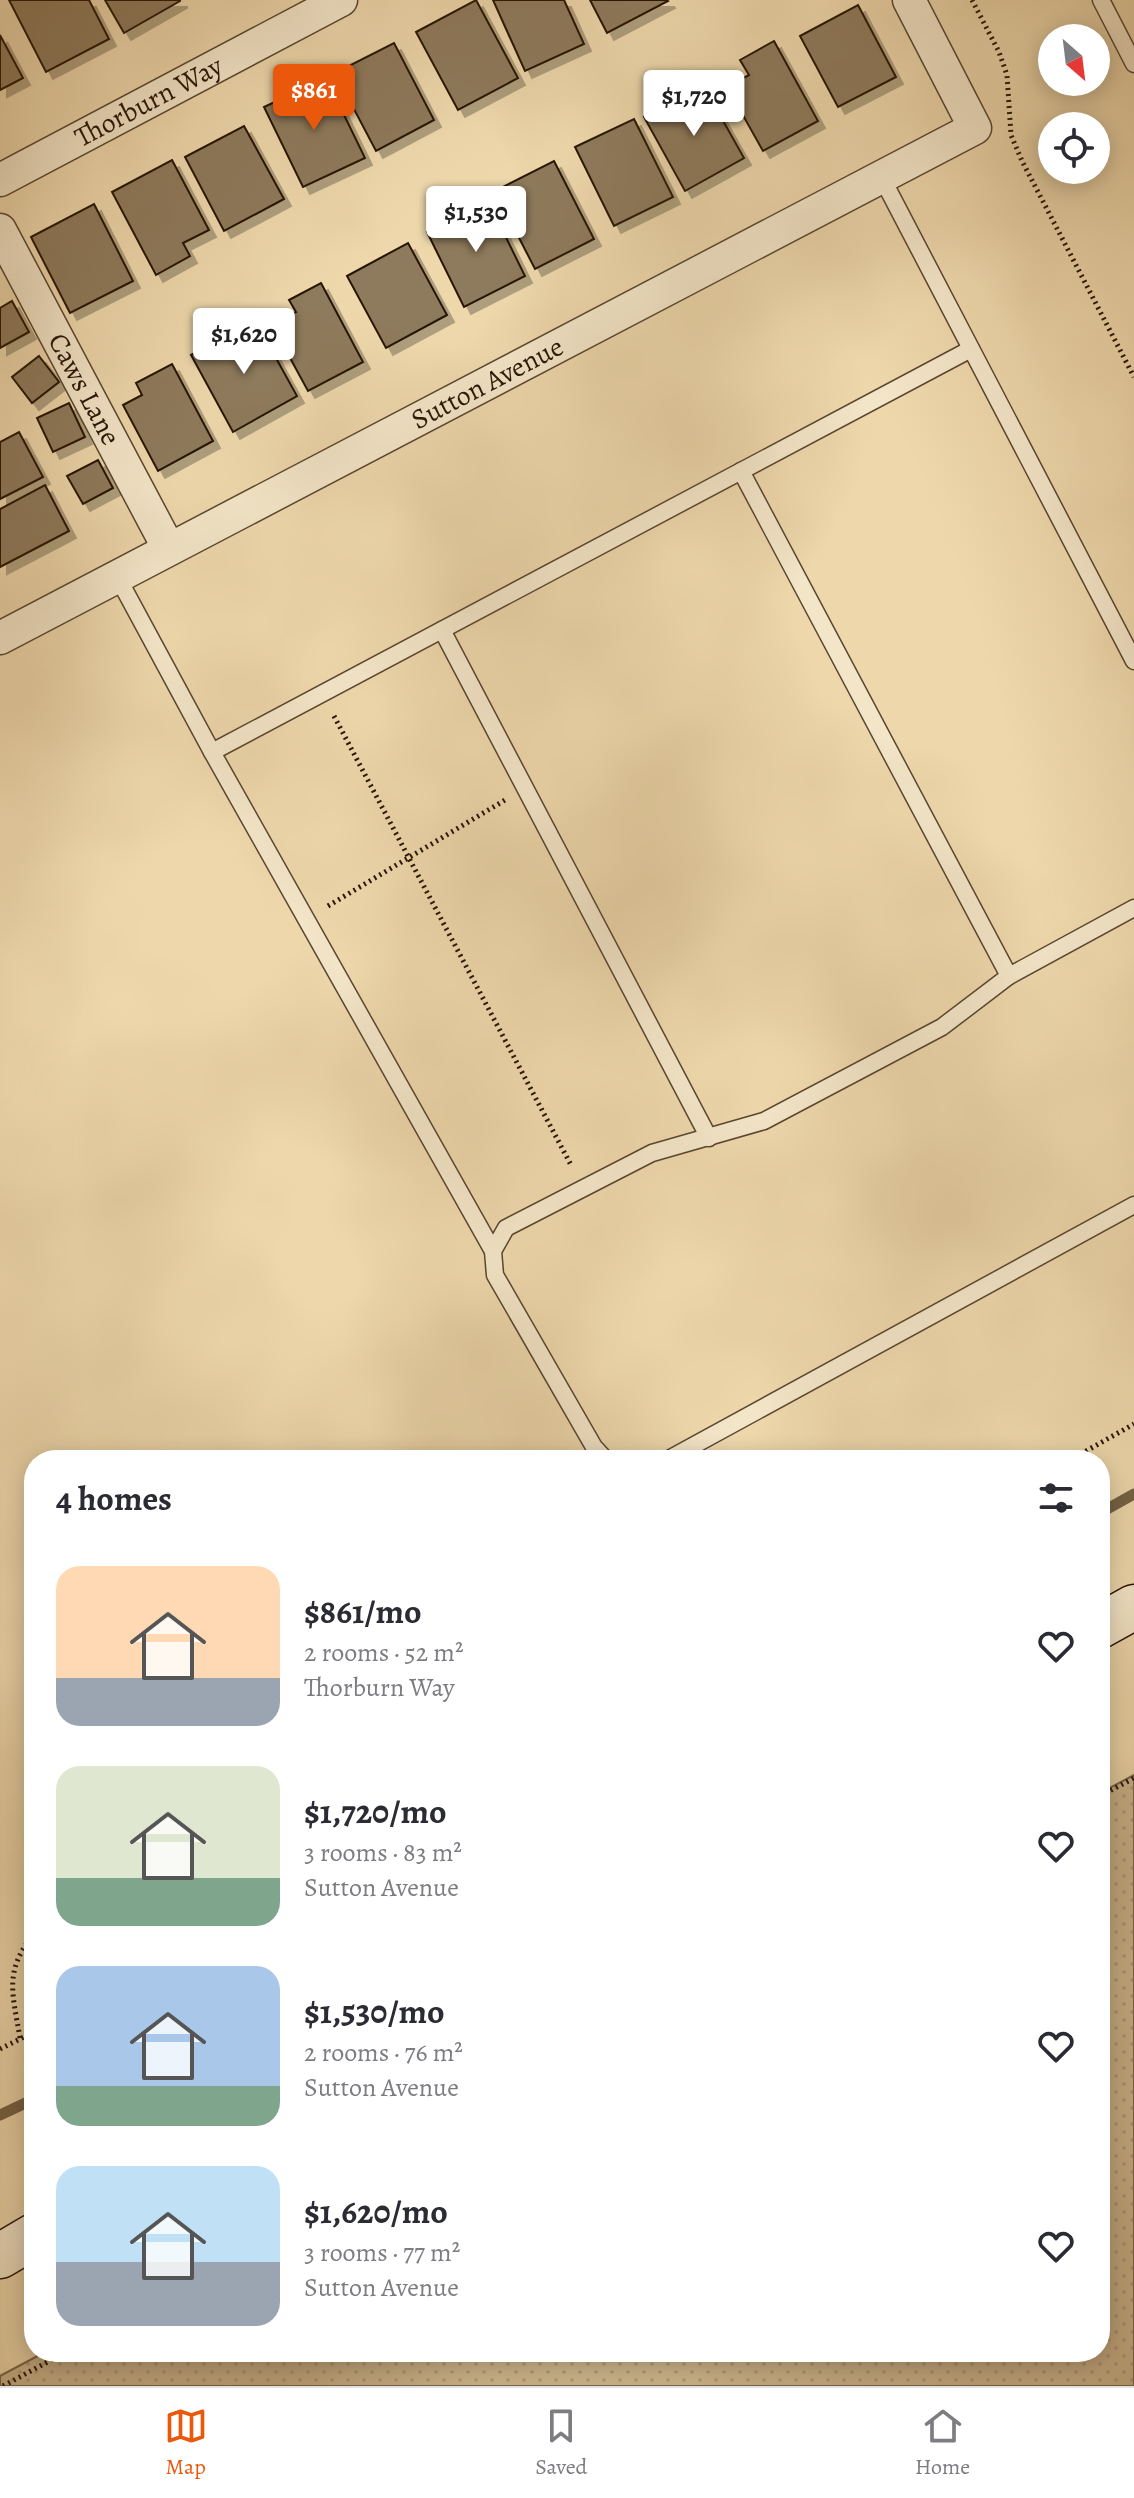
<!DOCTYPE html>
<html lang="en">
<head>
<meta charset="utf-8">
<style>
  :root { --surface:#fff; --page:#f7f7f7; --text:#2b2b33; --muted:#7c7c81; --line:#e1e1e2; --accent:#ea580c }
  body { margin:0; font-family:Alegreya,serif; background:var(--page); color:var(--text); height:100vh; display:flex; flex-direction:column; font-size:30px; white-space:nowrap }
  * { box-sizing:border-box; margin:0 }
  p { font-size:26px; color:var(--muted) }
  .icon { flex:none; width:44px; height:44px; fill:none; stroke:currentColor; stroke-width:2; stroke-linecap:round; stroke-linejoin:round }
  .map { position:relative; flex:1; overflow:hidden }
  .drawer { position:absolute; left:24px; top:1450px; width:1086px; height:912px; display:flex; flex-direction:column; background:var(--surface); border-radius:32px; box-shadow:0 4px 20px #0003 }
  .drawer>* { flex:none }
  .needle { width:52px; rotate:152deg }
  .buttons { position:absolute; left:1038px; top:24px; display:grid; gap:16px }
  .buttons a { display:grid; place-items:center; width:72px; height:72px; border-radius:50%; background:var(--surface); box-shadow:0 4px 20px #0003; font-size:40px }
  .price { position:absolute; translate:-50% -68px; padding:0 18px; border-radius:8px; background:#fff; color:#222; font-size:26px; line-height:52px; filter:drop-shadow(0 2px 4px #0008) }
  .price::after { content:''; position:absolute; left:50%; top:48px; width:24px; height:18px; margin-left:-12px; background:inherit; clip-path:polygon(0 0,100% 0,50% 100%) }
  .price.on { background:var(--accent); color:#fff }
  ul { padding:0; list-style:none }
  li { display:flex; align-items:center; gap:24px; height:200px; padding:0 32px }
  li span { display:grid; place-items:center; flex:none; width:224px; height:160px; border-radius:24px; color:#555 }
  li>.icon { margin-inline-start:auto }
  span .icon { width:96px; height:96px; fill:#fffc; stroke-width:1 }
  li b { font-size:34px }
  h2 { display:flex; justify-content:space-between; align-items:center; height:96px; padding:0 32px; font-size:34px }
  .menu { display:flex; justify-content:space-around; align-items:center; height:112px; border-top:2px solid var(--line); background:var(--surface); font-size:22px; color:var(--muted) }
  .menu a { display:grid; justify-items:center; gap:4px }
  .menu .on { color:var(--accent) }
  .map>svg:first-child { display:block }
  .park { fill:url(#park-dots); stroke:#7a664a; stroke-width:2 }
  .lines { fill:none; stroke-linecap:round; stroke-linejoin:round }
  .stream { stroke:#766247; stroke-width:11 }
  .building { fill:#8e7a5c; stroke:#281506; stroke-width:2; filter:url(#shadow) }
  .lane-casing { stroke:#59462f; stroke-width:19 }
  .street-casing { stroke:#59462f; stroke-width:35 }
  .secondary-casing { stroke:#281506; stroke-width:47 }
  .path { stroke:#281506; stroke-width:5; stroke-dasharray:2 4; stroke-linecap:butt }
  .lane { stroke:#f3e5c8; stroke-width:16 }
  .street { stroke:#f3e5c8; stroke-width:32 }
  .secondary { stroke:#f3e5c8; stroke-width:44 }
  .labels { text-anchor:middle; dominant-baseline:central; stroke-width:6; stroke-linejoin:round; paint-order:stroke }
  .street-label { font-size:28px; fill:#281506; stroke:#f3e5c8 }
</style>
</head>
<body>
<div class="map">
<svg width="1134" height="2386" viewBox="0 0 1134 2386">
  <defs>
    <pattern id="park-dots" width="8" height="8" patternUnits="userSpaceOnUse" patternTransform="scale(2)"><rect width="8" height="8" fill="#ccb68f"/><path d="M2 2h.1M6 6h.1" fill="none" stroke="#af9c7a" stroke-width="1.8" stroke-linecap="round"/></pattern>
    <filter id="shadow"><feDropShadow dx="7" dy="7" stdDeviation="0" flood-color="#0004"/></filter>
  </defs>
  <rect width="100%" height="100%" fill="#edd7ab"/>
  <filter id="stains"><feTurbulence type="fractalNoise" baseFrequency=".0025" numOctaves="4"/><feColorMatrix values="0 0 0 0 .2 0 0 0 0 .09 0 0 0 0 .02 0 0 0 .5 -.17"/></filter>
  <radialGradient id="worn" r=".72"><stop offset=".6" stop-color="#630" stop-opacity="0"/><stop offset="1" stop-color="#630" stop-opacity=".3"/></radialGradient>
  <path class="park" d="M1134,1775V2386H0V2376L45,2352H1100V1793Z"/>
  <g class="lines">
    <g class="stream">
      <path d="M1100,1513L1134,1494"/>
      <path d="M0,2115L34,2099"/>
    </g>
  </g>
  <g class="building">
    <path d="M9,0H89L109,39L46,72Z"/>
    <path d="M105,0H180V1L124,33Z"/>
    <path d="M476,0L518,78L458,110L416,32Z"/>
    <path d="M493,0H564L584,44L525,71Z"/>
    <path d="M590,0H667L668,1L607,33Z"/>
    <path d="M858,5L896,77L838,107L800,36Z"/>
    <path d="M0,35L23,78L0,90Z"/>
    <path d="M774,41L818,121L763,151L727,87L749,75L740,60Z"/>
    <path d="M394,43L434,120L376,151L335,73Z"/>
    <path d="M326,78L365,158L303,187L264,107Z"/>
    <path d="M703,85L744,158L685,191L644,117Z"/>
    <path d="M634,119L673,197L614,226L575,147Z"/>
    <path d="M244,126L284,199L224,231L185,157Z"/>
    <path d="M172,160L209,230L183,243L190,256L156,275L112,192Z"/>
    <path d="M554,161L594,239L535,269L495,191Z"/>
    <path d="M488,201L525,276L464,307L427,232Z"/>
    <path d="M94,204L133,281L70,313L31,237Z"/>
    <path d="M408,243L447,315L386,348L347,276Z"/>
    <path d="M321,283L363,362L308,391L272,325L296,312L289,300Z"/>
    <path d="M12,301L29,332L0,348V308Z"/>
    <path d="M255,320L297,396L233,432L191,355Z"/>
    <path d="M39,356L59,382L32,403L12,377Z"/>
    <path d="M172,364L213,441L158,471L123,405L142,395L136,383Z"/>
    <path d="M69,403L85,437L53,452L37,418Z"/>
    <path d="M19,432L43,477L0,499V442Z"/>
    <path d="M98,460L113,488L83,504L67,476Z"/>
    <path d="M45,485L69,531L0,567V509Z"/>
  </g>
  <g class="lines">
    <g class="lane-casing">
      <g id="lane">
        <path d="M1101,0L1134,64"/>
        <path d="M882,178L1134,661"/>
        <path d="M741,471L1009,976"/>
        <path d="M117,576L212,752L493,1251"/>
        <path d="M442,630L709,1138"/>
        <path d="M212,752L971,349"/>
        <path d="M606,1460L594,1447L495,1275L493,1251L506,1228L652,1153L764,1121L942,1027L1009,976L1134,908"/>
        <path d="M667,1460L1134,1205"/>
      </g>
    </g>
    <g class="street-casing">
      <g id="street">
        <path id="s1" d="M0,180L341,0"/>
        <path id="s2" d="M0,230L169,549"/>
        <path id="s3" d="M0,638L975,128L909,0"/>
      </g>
    </g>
    <g class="secondary-casing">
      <g id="secondary">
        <path d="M1100,1626L1134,1607"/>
        <path d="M0,2256L34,2236"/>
      </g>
    </g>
    <g class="path">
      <path d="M972,0L999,52L1007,75L1011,135L1022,161L1134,377"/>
      <path d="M334,716L572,1167"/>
      <path d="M328,906L505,800"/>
      <path d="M1070,1460L1134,1424"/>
      <path d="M1100,1796L1134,1778"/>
      <path d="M20,2038C13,1995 3,1971 34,1934"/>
      <path d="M0,2049L34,2032"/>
      <path d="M3,2386L66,2352"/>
    </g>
    <use href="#lane" class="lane"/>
    <use href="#street" class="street"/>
    <use href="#secondary" class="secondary"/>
  </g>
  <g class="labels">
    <g class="street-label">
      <text stroke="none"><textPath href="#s1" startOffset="168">Thorburn Way</textPath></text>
      <text stroke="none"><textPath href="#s3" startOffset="550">Sutton Avenue</textPath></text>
      <text stroke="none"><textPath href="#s2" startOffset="180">Caws Lane</textPath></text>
    </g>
  </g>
  <rect width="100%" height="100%" filter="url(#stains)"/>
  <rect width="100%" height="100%" fill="url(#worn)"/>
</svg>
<div class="buttons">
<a><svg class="needle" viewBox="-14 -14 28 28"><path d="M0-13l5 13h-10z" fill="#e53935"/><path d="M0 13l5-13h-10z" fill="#7c7c81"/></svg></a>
<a><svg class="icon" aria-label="locate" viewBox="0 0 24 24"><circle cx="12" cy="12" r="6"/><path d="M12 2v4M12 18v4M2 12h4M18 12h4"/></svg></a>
</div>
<b class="price on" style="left:314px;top:132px">$861</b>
<b class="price" style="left:694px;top:138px">$1,720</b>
<b class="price" style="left:476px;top:254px">$1,530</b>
<b class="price" style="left:244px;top:376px">$1,620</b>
<section class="drawer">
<h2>4 homes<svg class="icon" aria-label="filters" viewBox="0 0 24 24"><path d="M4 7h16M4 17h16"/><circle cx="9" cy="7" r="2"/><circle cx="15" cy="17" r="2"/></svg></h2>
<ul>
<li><span style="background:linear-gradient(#ffd9b3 70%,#9aa5b1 0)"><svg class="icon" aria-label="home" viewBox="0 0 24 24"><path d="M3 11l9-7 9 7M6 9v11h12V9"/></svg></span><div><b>$861/mo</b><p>2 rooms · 52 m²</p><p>Thorburn Way</p></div><svg class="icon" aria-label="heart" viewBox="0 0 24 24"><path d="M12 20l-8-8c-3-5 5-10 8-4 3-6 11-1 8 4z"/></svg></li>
<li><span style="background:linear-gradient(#dfe7d0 70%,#7fa58c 0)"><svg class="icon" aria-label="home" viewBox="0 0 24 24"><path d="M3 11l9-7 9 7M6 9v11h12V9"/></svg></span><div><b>$1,720/mo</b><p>3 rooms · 83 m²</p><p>Sutton Avenue</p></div><svg class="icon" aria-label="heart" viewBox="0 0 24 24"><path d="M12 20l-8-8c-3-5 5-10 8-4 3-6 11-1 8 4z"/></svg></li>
<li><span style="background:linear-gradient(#a9c7e8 75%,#7fa58c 0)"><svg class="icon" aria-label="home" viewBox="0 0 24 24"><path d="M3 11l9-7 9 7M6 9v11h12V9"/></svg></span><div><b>$1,530/mo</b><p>2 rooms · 76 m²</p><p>Sutton Avenue</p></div><svg class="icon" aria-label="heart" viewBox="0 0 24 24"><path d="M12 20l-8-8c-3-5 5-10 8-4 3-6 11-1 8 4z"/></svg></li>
<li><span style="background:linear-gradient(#bfe0f5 60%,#9aa5b1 0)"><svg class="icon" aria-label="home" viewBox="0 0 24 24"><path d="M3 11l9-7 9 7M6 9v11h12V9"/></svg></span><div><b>$1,620/mo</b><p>3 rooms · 77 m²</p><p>Sutton Avenue</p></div><svg class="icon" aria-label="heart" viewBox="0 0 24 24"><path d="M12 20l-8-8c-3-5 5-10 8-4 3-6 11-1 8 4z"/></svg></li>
</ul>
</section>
</div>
<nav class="menu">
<a class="on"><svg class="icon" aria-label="map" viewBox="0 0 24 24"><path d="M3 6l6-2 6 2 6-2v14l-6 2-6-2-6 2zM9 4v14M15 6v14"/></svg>Map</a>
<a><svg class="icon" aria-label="saved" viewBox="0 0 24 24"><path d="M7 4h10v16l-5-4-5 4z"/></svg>Saved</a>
<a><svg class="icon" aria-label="home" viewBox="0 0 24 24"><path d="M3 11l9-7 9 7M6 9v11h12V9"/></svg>Home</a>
</nav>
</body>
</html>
